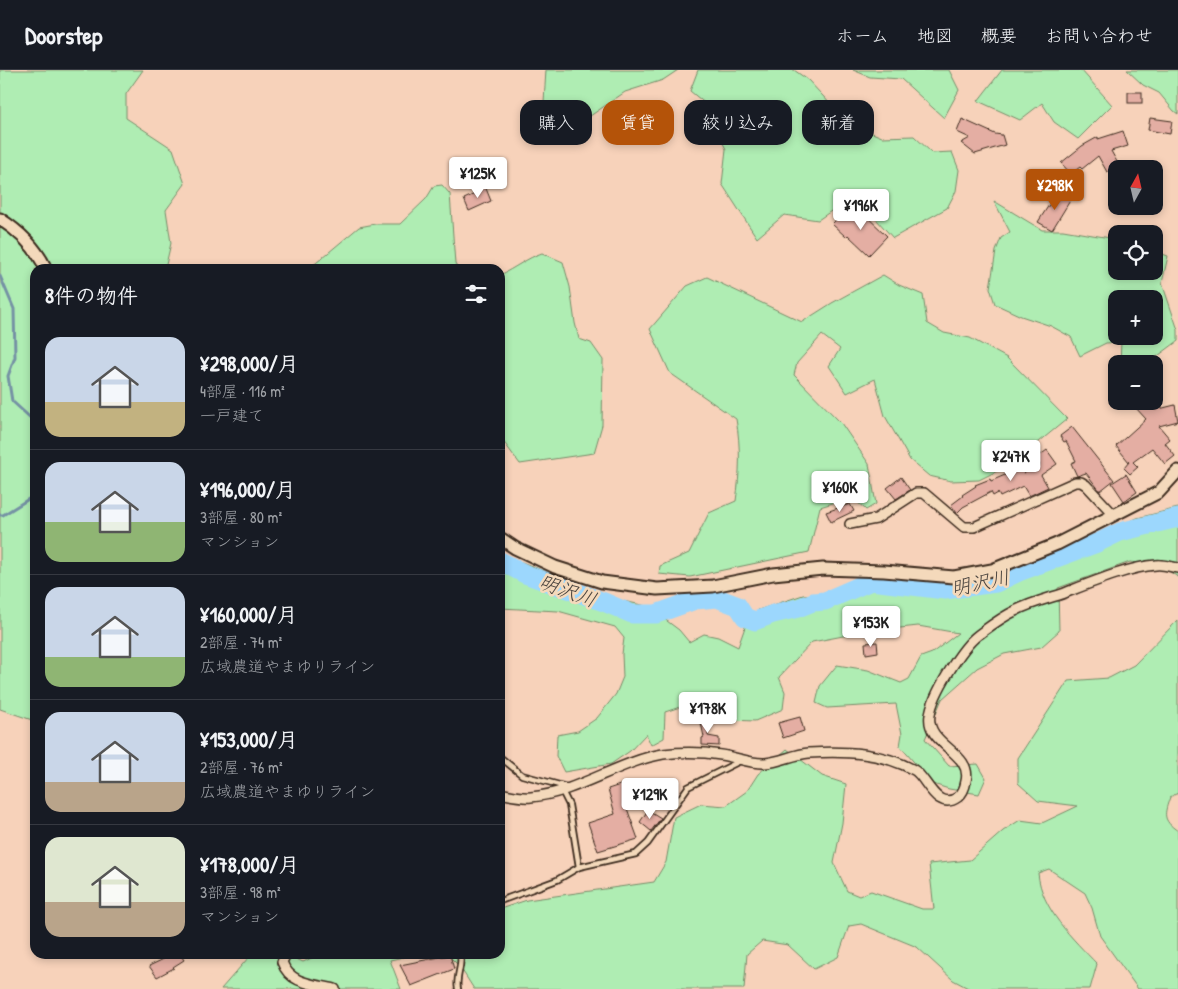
<!DOCTYPE html>
<html lang="ja">
<head>
<meta charset="utf-8">
<style>
  :root { --surface:#171b24; --page:#242831; --text:#f1f3f6; --muted:#9ea1a6; --line:#363941; --accent:#b45309 }
  body { margin:0; font-family:"Patrick Hand","Klee One",sans-serif; background:var(--page); color:var(--text); height:100vh; display:flex; flex-direction:column; font-size:19px; white-space:nowrap }
  * { box-sizing:border-box; margin:0 }
  p { font-size:16px; color:var(--muted) }
  .icon { flex:none; width:28px; height:28px; fill:none; stroke:currentColor; stroke-width:2; stroke-linecap:round; stroke-linejoin:round }
  .map { position:relative; flex:1; overflow:hidden }
  .drawer { position:absolute; left:30px; top:194px; width:475px; height:695px; display:flex; flex-direction:column; background:var(--surface); border-radius:15px; box-shadow:0 2px 8px #0003 }
  .drawer>* { flex:none }
  .top-card { position:absolute; left:520px; top:30px; width:475px; height:45px; display:flex; gap:10px }
  .needle { width:32px; rotate:8deg }
  .fabs { position:absolute; left:1108px; top:90px; display:grid; gap:10px }
  .fabs a { display:grid; place-items:center; width:55px; height:55px; border-radius:10px; background:var(--surface); box-shadow:0 2px 8px #0003; font-size:25px }
  .price { position:absolute; translate:-50% -42px; padding:0 11px; border-radius:5px; background:#fff; color:#222; font-size:16px; line-height:32px; filter:drop-shadow(0 1px 2px #0008) }
  .price::after { content:''; position:absolute; left:50%; top:30px; width:15px; height:11px; margin-left:-8px; background:inherit; clip-path:polygon(0 0,100% 0,50% 100%) }
  .price.current { background:var(--accent); color:#fff }
  ul { padding:0; list-style:none }
  li { display:flex; align-items:center; gap:15px; height:125px; padding:0 15px }
  li+li { border-top:1px solid var(--line) }
  li span { display:grid; place-items:center; flex:none; width:140px; height:100px; border-radius:15px; color:#555 }
  li>.icon { margin-inline-start:auto }
  span .icon { width:60px; height:60px; fill:#fffc; stroke-width:1 }
  li b { font-size:21px }
  h2 { display:flex; justify-content:space-between; align-items:center; height:60px; padding:0 15px; font-size:21px }
  .chip { padding:0 18px; border-radius:15px; background:var(--surface); box-shadow:0 2px 8px #0003; font-size:18px; line-height:45px }
  .chip.current { background:var(--accent); color:#fff }
  header { display:flex; align-items:center; gap:30px; box-sizing:border-box; height:70px; padding:0 25px; background:var(--surface); border-bottom:1px solid var(--line) }
  header strong { font-size:24px }
  nav { display:flex; gap:28px; margin-inline-start:auto; font-size:18px }
  .map>svg:first-child { display:block }
  .green { fill:#afedb3; stroke:#758c68; fill-rule:evenodd }
  .lines { fill:none; stroke-linecap:round; stroke-linejoin:round }
  .stream { stroke:#7592a4; stroke-width:3 }
  .river { stroke:#9cd7fd; stroke-width:19 }
  .building { fill:#e4aea3; stroke:#3b2a1e }
  .service-casing { stroke:#3b2a1e; stroke-width:8 }
  .minor-casing { stroke:#3b2a1e; stroke-width:12 }
  .tertiary-casing { stroke:#3b2a1e; stroke-width:15 }
  .service { stroke:#f4d9bb; stroke-width:4.5 }
  .minor { stroke:#f4d9bb; stroke-width:9 }
  .tertiary { stroke:#f4d9bb; stroke-width:11 }
  .labels { text-anchor:middle; dominant-baseline:central; stroke-width:5; stroke-linejoin:round; paint-order:stroke }
  .water-label { font-size:20px; font-style:italic; fill:#4a443f; stroke:#f4d9bb }
</style>
</head>
<body>
<header>
<strong>Doorstep</strong>
<nav><a>ホーム</a><a>地図</a><a>概要</a><a>お問い合わせ</a></nav>
</header>
<div class="map">
<svg width="1178" height="919" viewBox="0 0 1178 919">
  <rect width="100%" height="100%" fill="#f7d2ba"/>
  <filter id="ink" filterUnits="userSpaceOnUse"><feTurbulence type="fractalNoise" baseFrequency=".02" numOctaves="2"/><feDisplacementMap in="SourceGraphic" scale="10" xChannelSelector="R" yChannelSelector="G"/><feConvolveMatrix kernelMatrix="1 2 1 2 8 2 1 2 1" color-interpolation-filters="sRGB"/></filter>
  <g filter="url(#ink)">
    <g class="green">
      <path d="M0,0H143L126,24V48L173,79L185,114L166,140L171,173L165,199H35V651L0,639Z"/>
      <path d="M546,0H678L663,10L625,22L577,55L545,56L544,32Z"/>
      <path d="M698,0H794L808,10L848,53L882,67L914,66L932,83L952,82L959,100L956,121L947,138L893,168L860,131L840,135L818,150L784,145L757,168L722,114L726,79L712,52L707,35L690,21Z"/>
      <path d="M853,0H949L959,20L944,48L901,9L870,7Z"/>
      <path d="M1002,0H1081L1112,35L1078,69L1054,52L1042,33L1020,50L978,31Z"/>
      <path d="M1127,0H1178V44L1174,41L1159,23L1143,15Z"/>
      <path d="M442,115L450,124L455,194L458,199H306L316,193L359,157L375,154H400L426,129L434,116Z"/>
      <path d="M994,131L1042,160H1063L1116,169V201H1154V181L1168,186L1162,213L1178,260V271L1147,294H1120L1121,272L1106,273L1080,286L1071,267L1051,256L1021,246L995,234L990,218L996,181L1001,168L1010,162ZM1116,229H1154V266H1116Z"/>
      <path d="M542,183L563,192L570,217L575,253L579,269L591,273L603,290L602,355L594,383L520,394L500,367V205C515,198 527,188 542,183Z"/>
      <path d="M883,205L899,215L923,225L927,253L944,263L970,268L1007,288L1067,349L1028,381L1024,393L1015,392L979,410L951,411L929,406L910,390L885,346L875,309L847,323L829,296L840,279L822,265L797,293L794,305L841,353L869,394L876,434L866,440L852,427L820,437L809,482L690,507L659,504L660,496L689,483L709,443L736,431C740,403 741,377 736,349L670,303L650,259L687,216L707,207L802,252L832,233Z"/>
      <path d="M1178,438V507L1159,495L1130,492L1058,518L1059,561L1041,577L1004,584L977,598L942,629L925,669L949,696L978,694L986,708L979,724L949,719L933,714L900,676L902,664L896,634L827,638L816,633L820,616L837,595L868,600L901,613L909,609L921,587L932,583L958,563L918,556L864,562L812,572L779,607L785,622L783,639L755,651L730,650L683,636L665,642L664,668L651,675L646,664L630,681L611,694L564,702L556,686L557,665L578,661L597,648L616,624L623,607L622,584L624,568L615,557L558,541L500,538V489L522,492L613,529L647,536L679,560L689,572L704,564L718,567L738,577L745,557L758,540L803,525L831,523L872,507L948,513L990,507L1080,473L1137,448Z"/>
      <path d="M1178,550V723L1170,727C1164,744 1162,750 1178,761V919H1138L1100,866L1092,838L1085,823L1049,799L1038,803C1041,839 1073,869 1097,894L1090,919H970L953,910L917,877L861,854L849,856L838,887L814,899L788,875L762,871L747,884L744,919H474L460,897L447,884H500V839L527,830L654,812L666,792L674,747L701,734L726,736L747,721L758,704L787,679L822,706L846,714L842,753L834,793L847,821L859,826L871,821L922,839H934L929,794L970,790L1003,761L1020,750L1042,753L1078,736L1038,731L1018,713V688L1068,611L1109,608L1134,595Z"/>
      <path d="M258,884H286L303,892L320,884H417L390,890L401,919H221L249,887Z"/>
    </g>
    <g class="lines">
      <g class="stream">
        <path d="M0,206L14,239L15,287L8,306L12,331L35,352"/>
        <path d="M0,445H3L35,425"/>
      </g>
      <path class="river" d="M500,491L525,504L604,532L632,544H656L695,530L717,528L738,536L745,547L755,551L773,544L798,538L813,532L825,531L871,511L945,520L996,513L1021,501L1097,473L1120,462L1178,448"/>
    </g>
    <g class="building">
      <rect x="1128" y="22" width="14" height="11"/>
      <path d="M1150,48L1172,51L1170,64L1148,60Z"/>
      <path d="M962,49L995,64L1002,65L1005,75L975,84L961,73L970,68L957,62Z"/>
      <path d="M1123,61L1128,76L1111,81L1121,99H1112L1107,102L1098,86L1082,99L1080,97L1071,104L1061,93L1082,76L1098,67V69Z"/>
      <path d="M485,116L491,131L469,141L464,129L477,123L475,120Z"/>
      <path d="M1058,121L1071,129L1052,160L1038,152Z"/>
      <path d="M860,140L887,166L869,185L848,165L846,167L832,154L844,142L851,149Z"/>
      <path d="M1142,331H1147L1155,340L1175,335L1178,351L1159,356L1170,369L1165,373L1175,386L1165,394L1152,378L1133,392L1138,397L1130,404L1124,398L1129,392L1116,376L1146,349L1135,337Z"/>
      <path d="M1072,357L1114,410L1100,421L1086,403L1077,406L1071,393L1076,391L1066,371L1064,372L1060,366Z"/>
      <path d="M1047,380L1057,394L1041,405L1048,417L1029,426L1023,416L1000,427L998,423L993,426L991,422L963,437L957,443L951,435L963,426L962,425L976,416L975,415L990,409L991,411L1012,402L1009,397L1018,392L1024,403L1040,395L1035,389Z"/>
      <path d="M1126,404L1137,422L1124,431L1112,413Z"/>
      <path d="M901,407L910,420L896,429L887,418Z"/>
      <path d="M850,434L854,441L831,452L826,442Z"/>
      <path d="M877,572L878,582L866,584L865,573Z"/>
      <path d="M709,646L708,666L719,668V676L702,675V668L704,667L700,648Z"/>
      <path d="M800,647L804,661L783,668L778,653Z"/>
      <path d="M623,714V716L629,714L633,728L624,730L638,769L598,781L588,753L615,744L608,719Z"/>
      <path d="M648,740L661,748L651,761L640,752Z"/>
      <path d="M174,884H180L184,890L173,897L174,898L157,907L149,896Z"/>
      <path d="M450,885L454,899L411,916L400,895Z"/>
    </g>
    <g class="lines">
      <g class="service-casing">
        <g id="service">
          <path d="M500,687L522,705L567,717"/>
          <path d="M562,721L569,735L579,797"/>
          <path d="M500,831L557,810L579,797L636,784L648,773L688,717L740,691"/>
          <path d="M458,919C455,908 463,895 460,884"/>
        </g>
      </g>
      <g class="minor-casing">
        <g id="minor">
          <path d="M850,454L876,449L916,423H924L964,457H974L1075,412H1081L1086,415L1114,445"/>
          <path d="M500,723C510,725 521,728 531,727C577,723 617,692 663,684C682,682 702,682 721,685C735,687 751,694 765,693C780,692 794,684 809,683C846,681 881,682 914,700C926,706 936,743 958,727C963,723 965,717 966,711C973,682 925,675 930,645C932,625 962,577 978,565C989,557 1002,547 1015,541C1030,533 1046,529 1062,524C1088,514 1128,497 1156,495C1163,494 1171,497 1178,498"/>
          <path d="M286,884L282,892C290,915 315,914 335,919"/>
        </g>
      </g>
      <g class="tertiary-casing">
        <g id="tertiary">
          <path d="M0,149C20,162 36,177 46,199"/>
          <path d="M500,468L515,478L555,497L602,512L657,519L713,516L773,504L823,499L884,501L954,507L992,500L1057,474L1159,422L1178,401"/>
        </g>
      </g>
      <use href="#service" class="service"/>
      <use href="#minor" class="minor"/>
      <use href="#tertiary" class="tertiary"/>
    </g>
  </g>
  <g class="labels">
    <g class="water-label">
      <text transform="translate(980 512) rotate(-12)">明沢川</text>
      <text transform="translate(568 520) rotate(20)">明沢川</text>
    </g>
  </g>
</svg>
<div class="fabs">
<a><svg class="needle" viewBox="-14 -14 28 28"><path d="M0-13l5 13h-10z" fill="#e53935"/><path d="M0 13l5-13h-10z" fill="#9ea1a6"/></svg></a>
<a><svg class="icon" aria-label="locate" viewBox="0 0 24 24"><circle cx="12" cy="12" r="6"/><path d="M12 2v4M12 18v4M2 12h4M18 12h4"/></svg></a>
<a>+</a>
<a>−</a>
</div>
<b class="price" style="left:478px;top:129px">¥125K</b>
<b class="price current" style="left:1055px;top:141px">¥298K</b>
<b class="price" style="left:861px;top:161px">¥196K</b>
<b class="price" style="left:1011px;top:412px">¥247K</b>
<b class="price" style="left:840px;top:443px">¥160K</b>
<b class="price" style="left:871px;top:578px">¥153K</b>
<b class="price" style="left:708px;top:664px">¥178K</b>
<b class="price" style="left:650px;top:750px">¥129K</b>
<div class="top-card">
<a class="chip">購入</a>
<a class="chip current">賃貸</a>
<a class="chip">絞り込み</a>
<a class="chip">新着</a>
</div>
<section class="drawer">
<h2>8件の物件<svg class="icon" aria-label="filters" viewBox="0 0 24 24"><path d="M4 7h16M4 17h16"/><circle cx="9" cy="7" r="2"/><circle cx="15" cy="17" r="2"/></svg></h2>
<ul>
<li><span style="background:linear-gradient(#c9d6e8 65%,#c2b280 0)"><svg class="icon" aria-label="home" viewBox="0 0 24 24"><path d="M3 11l9-7 9 7M6 9v11h12V9"/></svg></span><div><b>¥298,000/月</b><p>4部屋 · 116 m²</p><p>一戸建て</p></div></li>
<li><span style="background:linear-gradient(#c9d6e8 60%,#8fb573 0)"><svg class="icon" aria-label="home" viewBox="0 0 24 24"><path d="M3 11l9-7 9 7M6 9v11h12V9"/></svg></span><div><b>¥196,000/月</b><p>3部屋 · 80 m²</p><p>マンション</p></div></li>
<li><span style="background:linear-gradient(#c9d6e8 70%,#8fb573 0)"><svg class="icon" aria-label="home" viewBox="0 0 24 24"><path d="M3 11l9-7 9 7M6 9v11h12V9"/></svg></span><div><b>¥160,000/月</b><p>2部屋 · 74 m²</p><p>広域農道やまゆりライン</p></div></li>
<li><span style="background:linear-gradient(#c9d6e8 70%,#b9a48a 0)"><svg class="icon" aria-label="home" viewBox="0 0 24 24"><path d="M3 11l9-7 9 7M6 9v11h12V9"/></svg></span><div><b>¥153,000/月</b><p>2部屋 · 76 m²</p><p>広域農道やまゆりライン</p></div></li>
<li><span style="background:linear-gradient(#dfe7d0 65%,#b9a48a 0)"><svg class="icon" aria-label="home" viewBox="0 0 24 24"><path d="M3 11l9-7 9 7M6 9v11h12V9"/></svg></span><div><b>¥178,000/月</b><p>3部屋 · 98 m²</p><p>マンション</p></div></li>
</ul>
</section>
</div>
</body>
</html>
